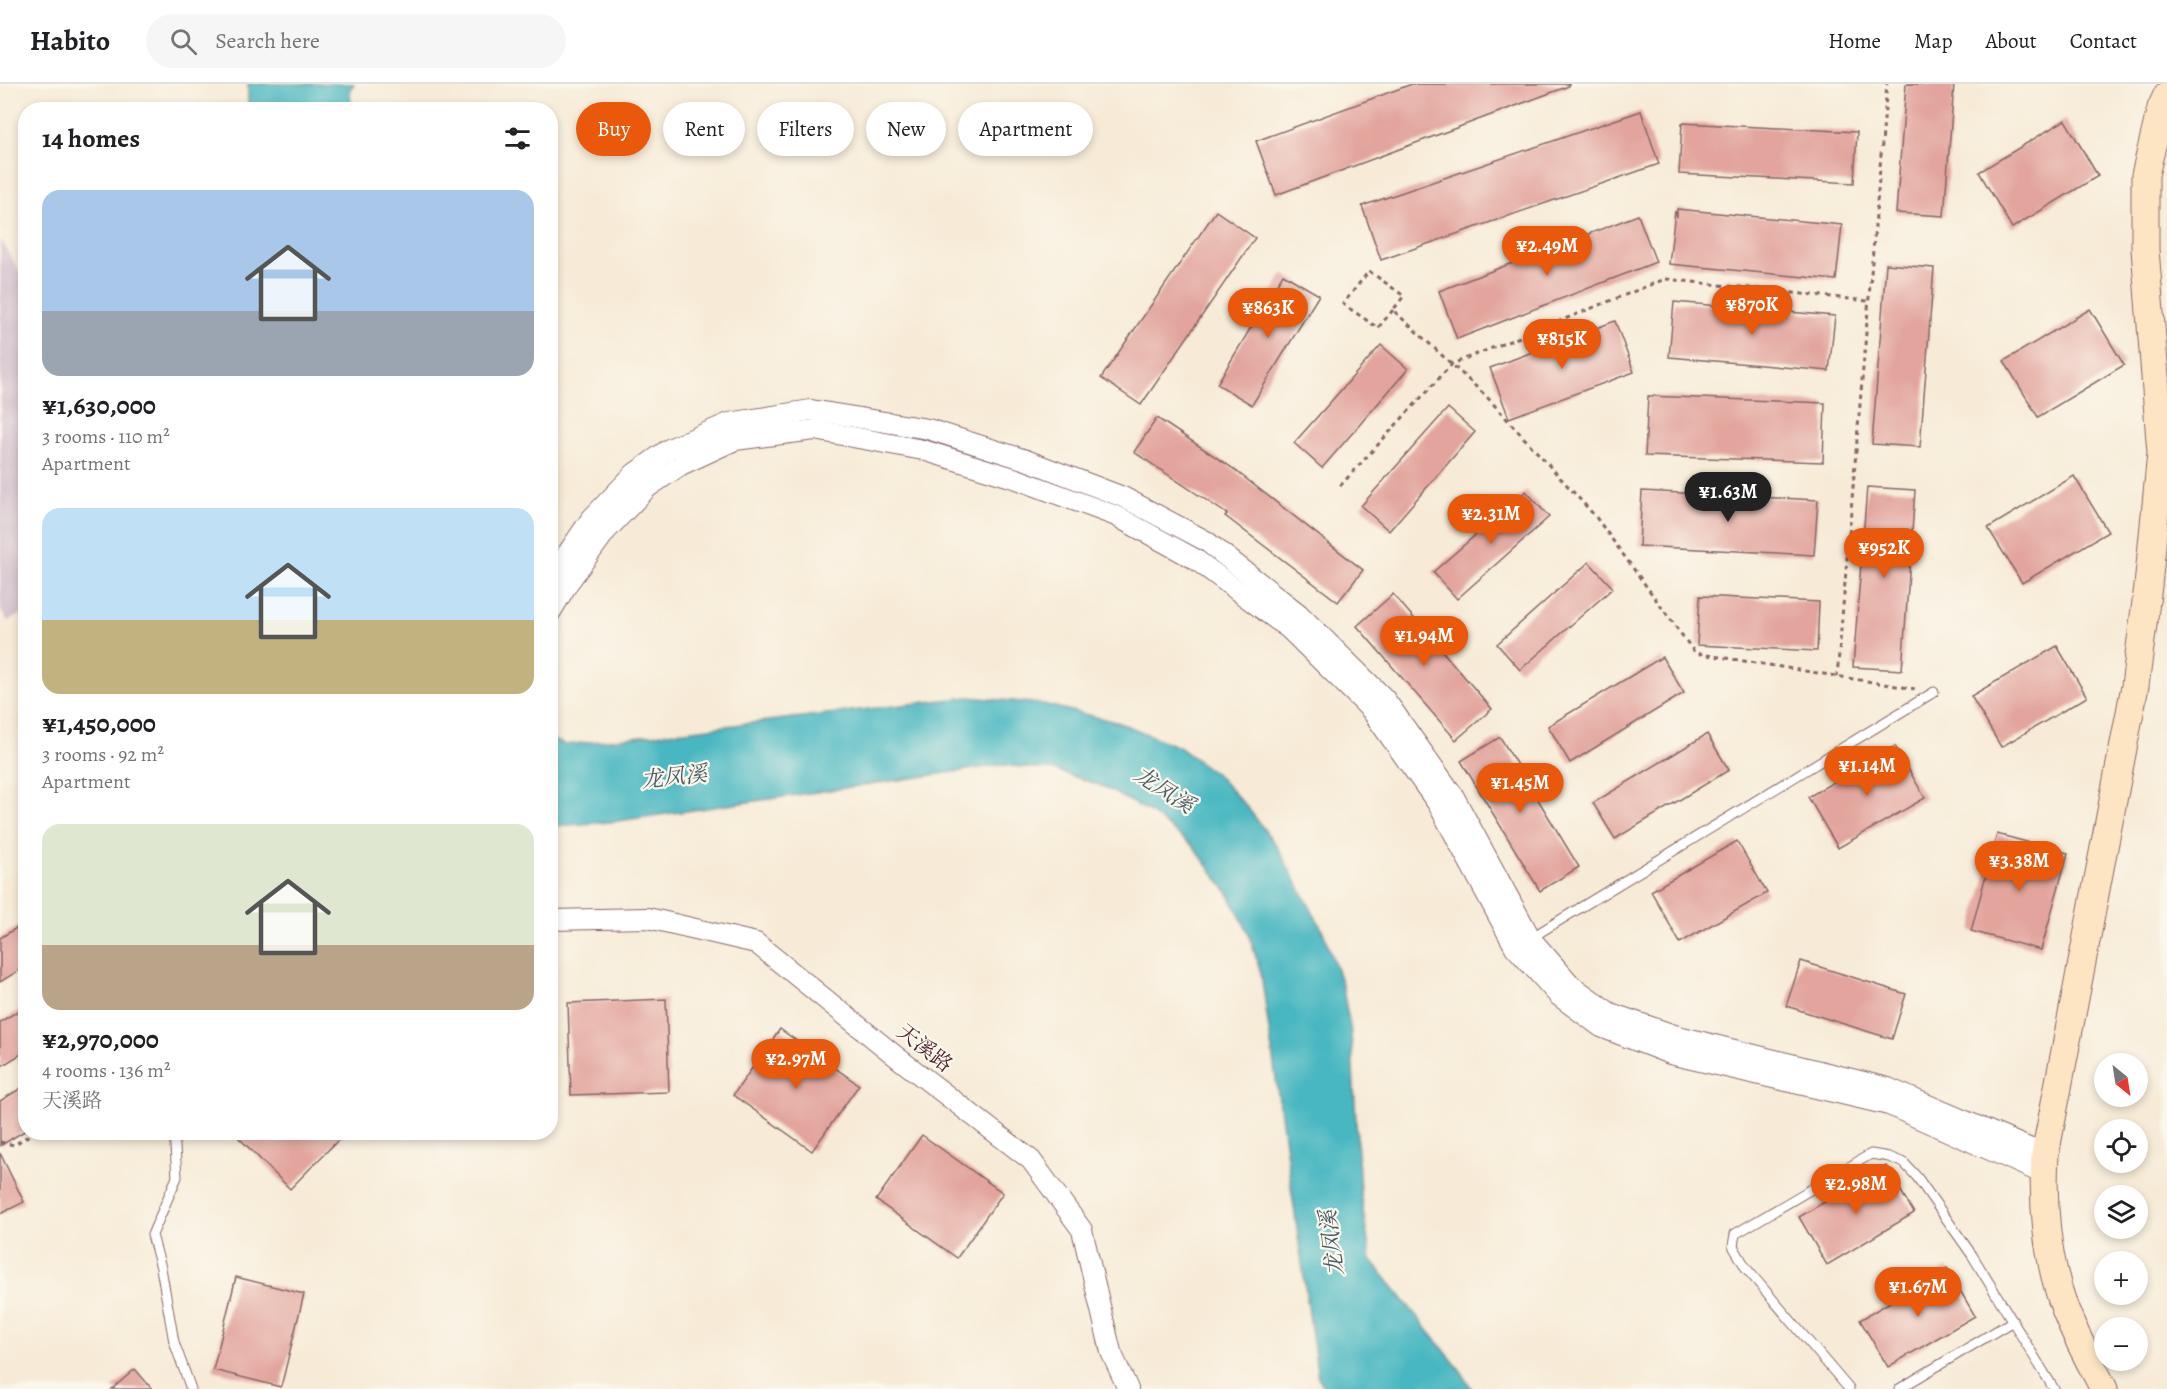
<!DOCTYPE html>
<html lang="en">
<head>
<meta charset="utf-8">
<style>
  :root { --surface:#fff; --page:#f6f6f6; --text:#202124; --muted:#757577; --line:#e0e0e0; --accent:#ea580c }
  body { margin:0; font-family:Alegreya,"Noto Serif SC",serif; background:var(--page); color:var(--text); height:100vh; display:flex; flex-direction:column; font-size:22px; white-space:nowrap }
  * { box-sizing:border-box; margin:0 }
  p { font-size:20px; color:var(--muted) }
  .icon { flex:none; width:33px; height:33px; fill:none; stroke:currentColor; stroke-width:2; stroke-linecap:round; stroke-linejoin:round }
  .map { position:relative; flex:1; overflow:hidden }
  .sheet { position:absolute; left:18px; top:18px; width:540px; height:1038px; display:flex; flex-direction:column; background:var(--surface); border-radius:24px; box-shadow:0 3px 9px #0003 }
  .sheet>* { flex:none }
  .hud { position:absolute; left:576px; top:18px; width:570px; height:54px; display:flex; gap:12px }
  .needle { width:39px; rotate:150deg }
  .controls { position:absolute; left:2094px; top:969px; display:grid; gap:12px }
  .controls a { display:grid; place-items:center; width:54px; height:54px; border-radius:50%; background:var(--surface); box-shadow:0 3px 9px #0003; font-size:30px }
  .price { position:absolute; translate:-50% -51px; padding:0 14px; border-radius:21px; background:var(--accent); color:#fff; font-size:20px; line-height:39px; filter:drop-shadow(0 2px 3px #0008) }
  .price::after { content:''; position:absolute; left:50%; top:36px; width:18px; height:14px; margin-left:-9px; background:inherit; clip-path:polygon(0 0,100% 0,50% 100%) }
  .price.on { background:#222; color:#fff }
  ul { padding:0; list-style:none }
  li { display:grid; align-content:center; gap:12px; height:318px; padding:0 24px }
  li span { display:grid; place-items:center; height:186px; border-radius:18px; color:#555 }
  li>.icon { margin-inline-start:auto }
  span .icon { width:108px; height:108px; fill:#fffc; stroke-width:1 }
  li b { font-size:26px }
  h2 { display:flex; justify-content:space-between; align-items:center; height:72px; padding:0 24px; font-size:26px }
  .tag { padding:0 21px; border-radius:27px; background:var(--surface); box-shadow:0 3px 9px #0003; font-size:21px; line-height:54px }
  .tag.on { background:var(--accent); color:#fff }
  header { display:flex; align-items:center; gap:36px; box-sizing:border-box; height:84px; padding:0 30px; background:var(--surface); border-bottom:2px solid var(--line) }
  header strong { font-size:28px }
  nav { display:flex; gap:33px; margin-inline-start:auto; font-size:21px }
  .search { width:420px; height:54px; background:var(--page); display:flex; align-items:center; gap:15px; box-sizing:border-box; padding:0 21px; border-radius:33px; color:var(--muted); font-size:22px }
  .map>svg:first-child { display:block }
  .industrial { fill:#d1bdcb }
  .water { fill:#48b7c1; stroke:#496b76; stroke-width:1.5 }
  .building { fill:#e2a49c }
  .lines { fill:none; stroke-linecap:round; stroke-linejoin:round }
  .lane-casing { stroke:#876667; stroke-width:11 }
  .street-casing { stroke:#876667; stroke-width:22 }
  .secondary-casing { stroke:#876667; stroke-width:29 }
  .path { stroke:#876667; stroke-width:3; stroke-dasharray:4.5 4.5; stroke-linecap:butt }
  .lane { stroke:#fff; stroke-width:9 }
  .street { stroke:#fff; stroke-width:20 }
  .secondary { stroke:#fde5c4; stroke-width:27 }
  .labels { text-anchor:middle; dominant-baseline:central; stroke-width:4.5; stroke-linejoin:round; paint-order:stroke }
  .street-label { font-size:21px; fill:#4a1f2b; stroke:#fbf7ec }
  .water-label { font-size:22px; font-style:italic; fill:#495c67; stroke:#fbf7ec }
</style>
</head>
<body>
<header>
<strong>Habito</strong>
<div class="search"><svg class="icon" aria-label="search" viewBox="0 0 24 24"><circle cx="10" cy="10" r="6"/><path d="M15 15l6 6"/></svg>Search here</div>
<nav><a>Home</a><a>Map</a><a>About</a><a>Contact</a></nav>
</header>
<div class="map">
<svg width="2167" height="1305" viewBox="0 0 2167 1305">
  <rect width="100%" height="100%" fill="#fbf7ec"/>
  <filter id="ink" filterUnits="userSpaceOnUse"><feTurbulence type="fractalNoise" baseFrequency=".0167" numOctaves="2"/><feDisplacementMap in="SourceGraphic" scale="12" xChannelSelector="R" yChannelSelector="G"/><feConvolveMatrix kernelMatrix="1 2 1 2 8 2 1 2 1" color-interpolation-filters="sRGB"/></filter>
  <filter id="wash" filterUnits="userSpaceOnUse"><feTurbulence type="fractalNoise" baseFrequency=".008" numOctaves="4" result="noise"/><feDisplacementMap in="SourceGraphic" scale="24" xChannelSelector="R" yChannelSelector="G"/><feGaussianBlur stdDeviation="1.35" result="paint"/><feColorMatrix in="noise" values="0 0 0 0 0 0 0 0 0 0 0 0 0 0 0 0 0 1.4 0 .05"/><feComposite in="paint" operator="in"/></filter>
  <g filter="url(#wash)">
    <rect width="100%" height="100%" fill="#f7ebd7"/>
    <path class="industrial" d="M0,154L26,199L25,528L8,537L0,526Z"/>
    <g class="water">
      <path d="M248,0H354L350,5L351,25H248Z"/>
      <path d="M969,613L1043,620L1120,639L1179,663L1217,691L1247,723L1276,761L1322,845L1342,900L1351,949L1360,1108L1371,1176L1461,1287L1472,1305H1326L1318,1293L1261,889L1248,848L1228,809L1194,763L1148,727L1102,702L1054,686L1001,681L611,738L551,742V655L566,661Z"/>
    </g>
    <g id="blocks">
      <g class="building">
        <path d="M1412,0H1569V2L1276,111L1256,57Z"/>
        <path d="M1906,0H1954L1944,132L1896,129Z"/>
        <path d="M1641,27L1659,80L1381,176L1362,122Z"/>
        <path d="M2065,36L2098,92L2012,144L1979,88Z"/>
        <path d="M1682,39L1857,48L1854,99L1679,90Z"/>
        <path d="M1677,125L1842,141L1836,196L1669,180L1675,127L1677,133Z"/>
        <path d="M1216,127L1255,154L1141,321L1101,294Z"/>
        <path d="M1638,131L1656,178L1457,255L1439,207Z"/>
        <path d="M1886,180L1934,184L1920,363L1872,360Z"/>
        <path d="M1283,190L1319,211L1252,321L1217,300Z"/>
        <path d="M1674,218L1835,232L1829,287L1669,273Z"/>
        <path d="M2090,225L2124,281L2038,333L2004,277Z"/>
        <path d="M1615,237L1634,288L1509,334L1490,284Z"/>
        <path d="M1381,261L1408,285L1322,384L1294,359Z"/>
        <path d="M1648,312L1825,319L1823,378L1645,372Z"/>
        <path d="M1448,324L1475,348L1389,447L1361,422Z"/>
        <path d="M1157,334L1231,383L1363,486L1338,518L1225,432L1227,430L1134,368Z"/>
        <path d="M2074,392L2108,448L2022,499L1988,444Z"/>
        <path d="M1867,403L1915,406L1902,586L1853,583Z"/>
        <path d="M1526,407L1549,433L1457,515L1433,488Z"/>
        <path d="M1642,407L1818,416L1814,471L1639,462Z"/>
        <path d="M1589,478L1613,504L1520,586L1497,560Z"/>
        <path d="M1393,510L1492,625L1456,656L1357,542Z"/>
        <path d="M1700,512L1819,518L1817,567L1697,561Z"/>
        <path d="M2057,562L2087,613L2001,663L1971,612Z"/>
        <path d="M1662,573L1684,609L1570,679L1548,642Z"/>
        <path d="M1707,650L1729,686L1615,755L1593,719Z"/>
        <path d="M1500,653L1579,783L1540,807L1461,677Z"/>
        <path d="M1895,662L1925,714L1838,764L1808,713Z"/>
        <path d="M1997,750L2068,769L2041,866L1971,847Z"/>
        <path d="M1737,757L1767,809L1680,859L1651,807Z"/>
        <path d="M26,838V882L0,898V854Z"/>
        <path d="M1801,877L1906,910L1892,955L1786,922Z"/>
        <path d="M666,915L669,1008L571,1011L568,919Z"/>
        <path d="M26,922V967L0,983V938Z"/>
        <path d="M780,945L859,1001L812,1067L733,1011Z"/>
        <path d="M26,1001V1046L0,1062V1017Z"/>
        <path d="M233,1048H346L290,1105Z"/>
        <path d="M922,1051L1003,1109L957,1174L876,1116Z"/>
        <path d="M0,1069L24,1118L0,1130Z"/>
        <path d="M1886,1082L1914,1129L1827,1181L1799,1133Z"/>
        <path d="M1947,1184L1975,1232L1888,1283L1860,1236Z"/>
        <path d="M236,1193L304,1210L281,1303L213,1286Z"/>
        <path d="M135,1285L152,1305H112Z"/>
      </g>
    </g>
  </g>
  <g filter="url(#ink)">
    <use href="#blocks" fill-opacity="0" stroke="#876667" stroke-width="1.5"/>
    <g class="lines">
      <g class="lane-casing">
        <g id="lane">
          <path d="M1529,855L1934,608"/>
          <path d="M174,1048L177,1093L152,1151L161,1184L174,1258L191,1305"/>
          <path d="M1849,1305L1746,1184L1733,1162L1735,1150L1871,1070L1889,1073L1904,1079L1917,1093L1972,1171L2054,1305"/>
          <path d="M1899,1305L2013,1237"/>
        </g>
      </g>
      <g class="street-casing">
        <g id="street">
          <path d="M550,495L591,435L634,390L669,365L729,339L811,326L928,345L1026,376L1123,413L1206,457L1299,530L1384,614L1453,711L1531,855L1572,902L1610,929L1674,951L1888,1004L2045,1071"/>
          <path d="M550,529L568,499L606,447L647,404L681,381L735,356L815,346L923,366L1017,395L1116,432L1195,475L1289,545L1371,626L1438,720L1515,863L1559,912L1601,943L1670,970L1889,1021L2044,1090"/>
          <path d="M550,836L648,834L756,859L898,974L1031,1076L1082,1146L1111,1268L1128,1305"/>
        </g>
      </g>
      <g class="secondary-casing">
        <path id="secondary" d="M2104,1305C2090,1278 2074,1250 2064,1222C2047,1176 2042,1120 2045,1071L2135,602L2148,502L2161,369L2145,165V91L2161,24L2167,11"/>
      </g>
      <g class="path">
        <path d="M1393,226L1378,244L1343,220L1369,187L1404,212L1393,226L1486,312L1595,432L1695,569L1915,605"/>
        <path d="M1340,402L1452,280L1665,195L1868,217"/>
        <path d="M1837,593L1887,0"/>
        <path d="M0,1058L14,1061L34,1048"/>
      </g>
      <use href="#lane" class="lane"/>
      <use href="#street" class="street"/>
      <use href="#secondary" class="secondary"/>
    </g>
  </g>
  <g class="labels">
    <g class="street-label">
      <text transform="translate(925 964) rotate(38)">天溪路</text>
    </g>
    <g class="water-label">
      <text transform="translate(674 693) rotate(-6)">龙凤溪</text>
      <text transform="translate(1164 706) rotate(33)">龙凤溪</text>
      <text transform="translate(1332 1159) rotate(-97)">龙凤溪</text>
    </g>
  </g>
</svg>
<div class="controls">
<a><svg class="needle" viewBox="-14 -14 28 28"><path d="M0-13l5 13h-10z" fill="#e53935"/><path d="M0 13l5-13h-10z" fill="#757577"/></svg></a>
<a><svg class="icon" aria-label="locate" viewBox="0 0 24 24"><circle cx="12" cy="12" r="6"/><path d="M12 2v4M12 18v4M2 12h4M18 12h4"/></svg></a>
<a><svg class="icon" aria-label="layers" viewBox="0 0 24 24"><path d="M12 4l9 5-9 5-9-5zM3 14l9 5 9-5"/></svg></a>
<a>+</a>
<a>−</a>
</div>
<b class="price" style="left:1547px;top:193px">¥2.49M</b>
<b class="price" style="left:1752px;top:252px">¥870K</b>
<b class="price" style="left:1268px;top:255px">¥863K</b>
<b class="price" style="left:1562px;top:286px">¥815K</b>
<b class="price on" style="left:1728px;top:439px">¥1.63M</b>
<b class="price" style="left:1491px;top:461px">¥2.31M</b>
<b class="price" style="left:1884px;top:495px">¥952K</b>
<b class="price" style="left:1424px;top:583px">¥1.94M</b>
<b class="price" style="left:1867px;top:713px">¥1.14M</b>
<b class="price" style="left:1520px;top:730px">¥1.45M</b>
<b class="price" style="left:2019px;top:808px">¥3.38M</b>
<b class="price" style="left:796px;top:1006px">¥2.97M</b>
<b class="price" style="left:1856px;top:1131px">¥2.98M</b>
<b class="price" style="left:1918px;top:1234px">¥1.67M</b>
<div class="hud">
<a class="tag on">Buy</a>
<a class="tag">Rent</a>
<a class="tag">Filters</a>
<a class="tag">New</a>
<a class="tag">Apartment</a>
</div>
<section class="sheet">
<h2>14 homes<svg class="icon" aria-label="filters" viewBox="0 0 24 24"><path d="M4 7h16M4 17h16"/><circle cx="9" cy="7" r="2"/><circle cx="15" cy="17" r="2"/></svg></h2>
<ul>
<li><span style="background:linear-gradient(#a9c7e8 65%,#9aa5b1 0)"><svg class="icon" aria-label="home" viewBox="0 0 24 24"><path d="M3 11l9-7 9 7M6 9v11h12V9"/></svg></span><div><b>¥1,630,000</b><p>3 rooms · 110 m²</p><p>Apartment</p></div></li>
<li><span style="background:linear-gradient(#bfe0f5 60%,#c2b280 0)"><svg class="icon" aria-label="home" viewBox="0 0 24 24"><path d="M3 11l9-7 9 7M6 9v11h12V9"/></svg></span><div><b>¥1,450,000</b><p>3 rooms · 92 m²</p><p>Apartment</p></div></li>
<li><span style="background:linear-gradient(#dfe7d0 65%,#b9a48a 0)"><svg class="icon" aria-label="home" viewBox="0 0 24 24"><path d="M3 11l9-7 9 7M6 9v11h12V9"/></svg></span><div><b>¥2,970,000</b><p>4 rooms · 136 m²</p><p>天溪路</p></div></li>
</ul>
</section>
</div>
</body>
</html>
